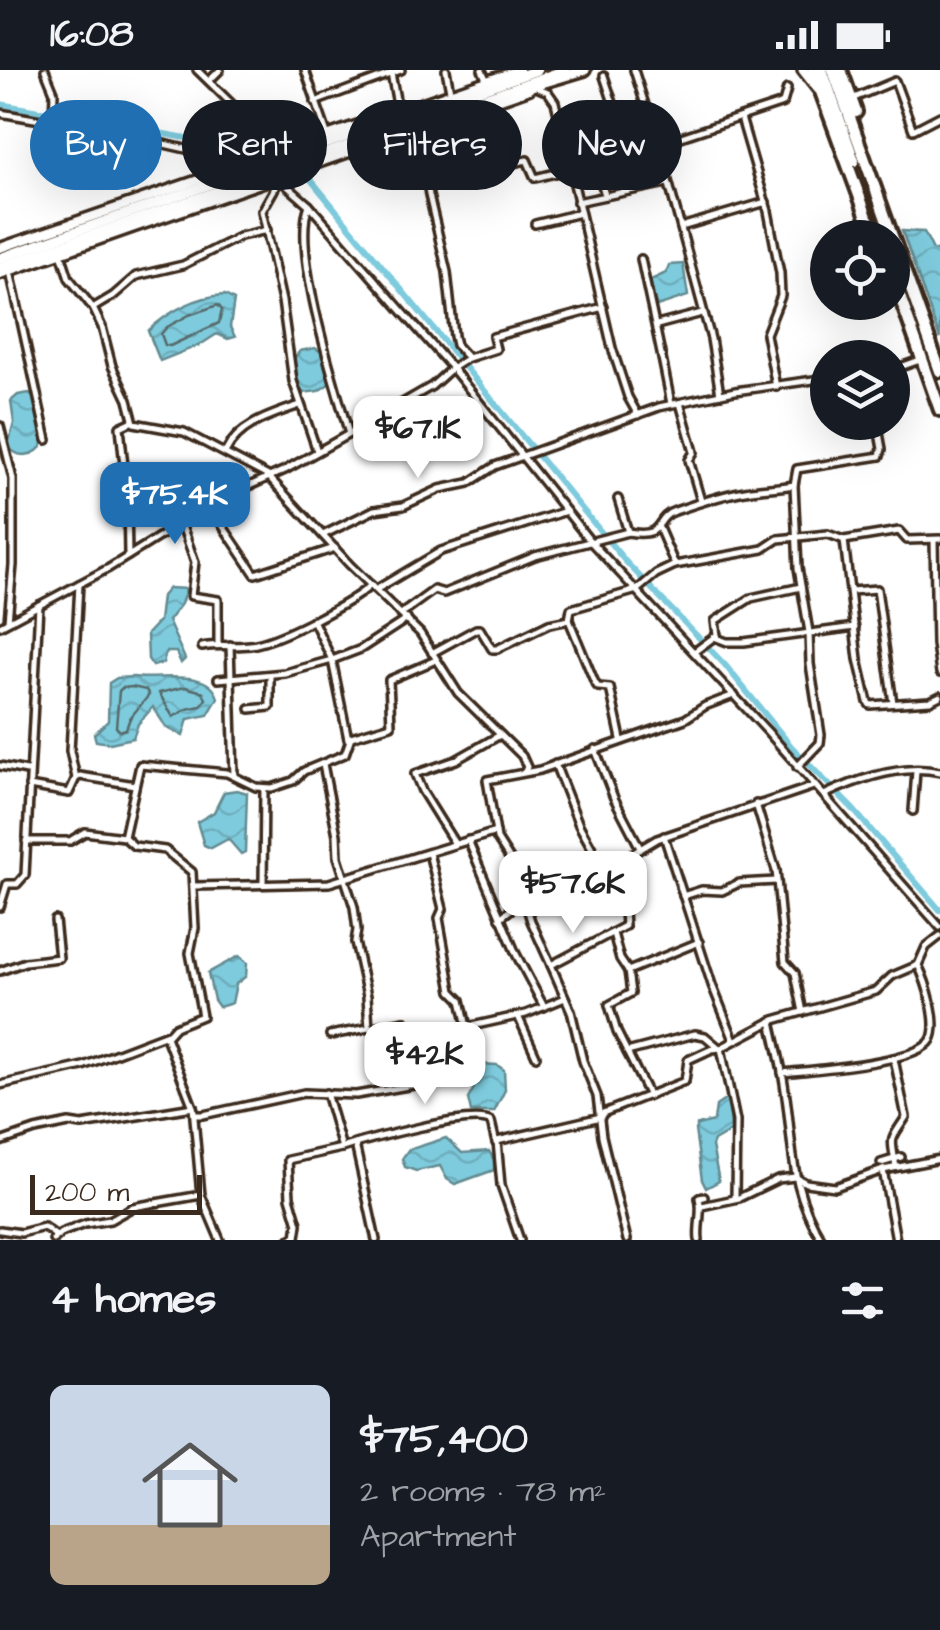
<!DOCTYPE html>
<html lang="en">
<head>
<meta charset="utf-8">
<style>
  :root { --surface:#171b24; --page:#20242c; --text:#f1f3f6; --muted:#9ea1a6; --accent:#1f6fb2 }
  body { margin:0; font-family:"Architects Daughter",sans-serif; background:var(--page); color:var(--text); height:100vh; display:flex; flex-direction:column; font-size:38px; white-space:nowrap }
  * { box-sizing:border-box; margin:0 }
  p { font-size:32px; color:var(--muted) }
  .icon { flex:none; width:55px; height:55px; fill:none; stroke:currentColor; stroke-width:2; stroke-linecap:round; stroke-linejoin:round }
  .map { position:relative; height:1170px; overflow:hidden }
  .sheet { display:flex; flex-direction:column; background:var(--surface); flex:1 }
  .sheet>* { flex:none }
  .guide { position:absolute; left:30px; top:30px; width:880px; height:90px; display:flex; gap:20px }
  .fabs { position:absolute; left:810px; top:150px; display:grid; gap:20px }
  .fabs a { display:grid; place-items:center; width:100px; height:100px; border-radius:50%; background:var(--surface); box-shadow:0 10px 40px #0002; font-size:50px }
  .scale { position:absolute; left:30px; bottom:25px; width:172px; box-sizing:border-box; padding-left:10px; border:5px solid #3b2a1e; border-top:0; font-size:28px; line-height:35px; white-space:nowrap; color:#3b2a1e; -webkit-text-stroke:8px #fff; paint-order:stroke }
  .price { position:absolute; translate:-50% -85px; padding:0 22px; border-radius:20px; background:#fff; color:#222; font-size:32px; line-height:65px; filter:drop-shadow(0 2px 5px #0008) }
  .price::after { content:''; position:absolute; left:50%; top:60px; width:30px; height:22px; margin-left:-15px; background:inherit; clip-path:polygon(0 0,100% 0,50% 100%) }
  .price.on { background:var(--accent); color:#fff }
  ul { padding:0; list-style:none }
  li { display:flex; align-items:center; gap:30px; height:250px; padding:0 50px }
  li span { display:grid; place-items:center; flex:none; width:280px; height:200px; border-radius:15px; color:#555 }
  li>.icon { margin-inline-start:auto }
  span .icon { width:120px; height:120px; fill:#fffc; stroke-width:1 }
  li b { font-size:42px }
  h2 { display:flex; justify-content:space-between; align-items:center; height:120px; padding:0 50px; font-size:42px }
  .chip { padding:0 35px; border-radius:45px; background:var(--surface); box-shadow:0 10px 40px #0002; font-size:35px; line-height:90px }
  .chip.on { background:var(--accent); color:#fff }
  .status { display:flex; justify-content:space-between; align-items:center; height:70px; padding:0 50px; background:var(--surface); direction:ltr }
  .status svg { height:28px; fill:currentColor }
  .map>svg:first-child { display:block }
  .water { fill:url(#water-waves); stroke:#638b91; stroke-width:2.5 }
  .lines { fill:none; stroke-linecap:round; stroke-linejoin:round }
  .shore { stroke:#566a6a; stroke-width:2.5 }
  .canal { stroke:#7ecbdd; stroke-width:6 }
  .street-casing { stroke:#3b2a1e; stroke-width:12 }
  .secondary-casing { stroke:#3b2a1e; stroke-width:15 }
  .primary-casing { stroke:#3b2a1e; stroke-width:16 }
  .highway-casing { stroke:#3b2a1e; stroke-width:18 }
  .street { stroke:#fff; stroke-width:5 }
  .secondary { stroke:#fff; stroke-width:8 }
  .primary { stroke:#fff; stroke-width:9 }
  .highway { stroke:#fff; stroke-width:10 }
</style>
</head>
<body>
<div class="status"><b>16:08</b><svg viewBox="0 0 49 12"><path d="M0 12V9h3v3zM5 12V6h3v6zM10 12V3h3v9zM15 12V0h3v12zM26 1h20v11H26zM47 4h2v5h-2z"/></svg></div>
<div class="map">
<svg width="940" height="1170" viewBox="0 0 940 1170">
  <defs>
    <pattern id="water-waves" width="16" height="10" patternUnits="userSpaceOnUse" patternTransform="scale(2.5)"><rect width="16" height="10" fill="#7ecbdd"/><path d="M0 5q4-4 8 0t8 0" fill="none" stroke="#6eaebd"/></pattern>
  </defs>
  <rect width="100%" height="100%" fill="#fff"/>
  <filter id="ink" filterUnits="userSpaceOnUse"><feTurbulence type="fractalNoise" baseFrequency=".01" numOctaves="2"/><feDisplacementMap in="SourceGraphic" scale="20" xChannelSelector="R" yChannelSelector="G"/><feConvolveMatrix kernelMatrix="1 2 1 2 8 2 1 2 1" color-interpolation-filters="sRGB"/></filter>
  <g filter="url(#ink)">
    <g class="water">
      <path d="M902,161L924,162L933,180L940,182V269Z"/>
      <path d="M683,194L688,226L657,236L649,217L651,210L666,203L669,195Z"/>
      <path d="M225,225L234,230L230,257L235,267L228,269L217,264L200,275L160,291L148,261C169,241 197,226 225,225Z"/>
      <path d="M315,278L323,283L329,314L318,321L303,323L295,309L292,291L300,281Z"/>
      <path d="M29,323L36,330L44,372C37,387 16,390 8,375L14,353L11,331L18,325Z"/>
      <path d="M169,518L186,519L181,534L168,551L185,589L181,593L176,582H166L163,593L153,596L148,589L147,564L159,551L162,526Z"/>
      <path d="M133,607C159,611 209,597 218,628L208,645L188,649L183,666L166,657L153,637L138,654L133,668L110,673L96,671L94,664L108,651L109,613L117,608Z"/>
      <path d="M237,720L247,723L245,782L241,784L228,769L211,778L204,775L197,752L214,742L224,722Z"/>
      <path d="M239,886L247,893L246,906L236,914L232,933L219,937L214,930L208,903Z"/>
      <path d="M431,964H445L457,978L473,982L480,994L497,995L504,1000L505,1020L494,1042H471L468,1029L474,1018C466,997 447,994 430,985L426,974Z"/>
      <path d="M729,1027L731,1061L714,1071L712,1076L719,1111L706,1118L702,1110L695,1060L697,1055L714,1051L716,1036Z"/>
      <path d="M446,1068L462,1083L489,1081L494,1090V1100L455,1114L447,1109L440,1096L416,1101L405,1097L402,1089L408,1080Z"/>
    </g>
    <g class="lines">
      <g class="shore">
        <path d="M218,235L222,240L219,253L170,276L165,275L161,264L167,257L189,245Z"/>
        <path d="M132,617L146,620L149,625L130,648L126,659L120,661L116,657L119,621L122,618Z"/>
        <path d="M185,617L203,622L206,629L201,636L187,639L173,647L159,623Z"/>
      </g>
      <g class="canal">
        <path d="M0,34L230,76L247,78L285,63L296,67"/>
        <path d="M307,105L625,491L725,595L791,676L852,738L940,840"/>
      </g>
      <g class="street-casing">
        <g id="street">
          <path d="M45,0L54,22L53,50"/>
          <path d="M197,0L281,82"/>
          <path d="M305,0L328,66"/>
          <path d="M446,0L450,21"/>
          <path d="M482,0L486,9"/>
          <path d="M634,0L663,92L711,269L720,324"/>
          <path d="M391,3L398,40"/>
          <path d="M604,6L625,69"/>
          <path d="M209,11L220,0"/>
          <path d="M536,17L548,22L555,32L612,278L628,327L638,345"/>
          <path d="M854,28L895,11L913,60L940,46"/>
          <path d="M315,32L401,0"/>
          <path d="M0,43L116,63L247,93"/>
          <path d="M741,48L768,141L780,203L781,226L766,264L776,317"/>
          <path d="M478,49L495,97L527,90L535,108L571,99"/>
          <path d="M418,59L429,125L447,202L454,266L456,275L468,288"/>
          <path d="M657,75L783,33L787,19"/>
          <path d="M593,85L605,125"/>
          <path d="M569,93L606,80L651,57"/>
          <path d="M278,108L309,135L452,298L468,288L496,279L493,267L603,237"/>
          <path d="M280,109L262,141L282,231L293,311L317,381"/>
          <path d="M577,132L667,113"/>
          <path d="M309,135C291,180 335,314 349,364"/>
          <path d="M535,154L580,143"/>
          <path d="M681,157L766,132"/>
          <path d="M61,183L69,208L93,238L102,257L112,296L128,330L134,353L184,362L268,406L350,495L420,563L458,623L522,686L527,697L525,701"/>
          <path d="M641,189C651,238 662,285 671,334"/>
          <path d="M10,201L47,370"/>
          <path d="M93,238L113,226L136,206L183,195L241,166L267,160"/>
          <path d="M657,255L702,243"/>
          <path d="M892,300L920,290"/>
          <path d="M680,333L694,382L689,390L701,431"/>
          <path d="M0,356L13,409V495L8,551"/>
          <path d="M226,381C239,354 272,345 300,335"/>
          <path d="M794,415L798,498L809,562L810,594L821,665L820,673L797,697"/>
          <path d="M618,429L628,462"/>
          <path d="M210,437L255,504L335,478"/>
          <path d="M181,453L195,492L191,526L218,530V575"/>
          <path d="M659,458L675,495"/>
          <path d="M323,465L374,440L403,436L440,419L469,413L495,396L659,337L735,321L828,308"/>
          <path d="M844,470L858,589L868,632L870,635L930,631L940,626"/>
          <path d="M934,470L936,574L940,603"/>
          <path d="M128,486L127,425L120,357L133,351"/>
          <path d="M377,519L441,481L566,441"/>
          <path d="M851,521L877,519L893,633"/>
          <path d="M401,544L434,520L444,523L535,486L628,462C666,469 653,448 675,441C698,433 721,425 745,421C761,418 778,418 794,415L797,399L880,386L882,379L877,352"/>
          <path d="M569,550L595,613L598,617L610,618L621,669"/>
          <path d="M0,556L109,498L218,430L285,400L349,364L432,316L452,298L590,471L767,661L940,857"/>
          <path d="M714,567L727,572H744L855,557"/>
          <path d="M230,575L234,706"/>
          <path d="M202,577C219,574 234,577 250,575C277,572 350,534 371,515"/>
          <path d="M694,582L717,565L715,551L751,528L801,517"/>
          <path d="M432,583L476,559H480L492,579H497L549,554L569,550L571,539L637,520L656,504L675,495L763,479L778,469L828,464L844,470L899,461L907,470L940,469"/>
          <path d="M218,609L285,603L332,590L313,550"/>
          <path d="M250,639L270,637V605"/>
          <path d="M348,669L332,590L361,579L407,549"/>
          <path d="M595,679L614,728L640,778"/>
          <path d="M323,694L337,765L338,787L354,837L357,860L355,872L367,926L369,958L405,951L411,971"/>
          <path d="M555,694L579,755L604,800"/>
          <path d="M0,696L27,701"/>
          <path d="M76,708L70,681L79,514"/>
          <path d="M29,716L69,723L76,708L80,706L135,715"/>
          <path d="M824,725C858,709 902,693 940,702"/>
          <path d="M756,734L776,800L785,892L795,903L803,942"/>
          <path d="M913,741L916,701"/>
          <path d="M664,766L712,915L734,970"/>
          <path d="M124,767L140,695L227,703L256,717L272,718L293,711L304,701L345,684L351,667L391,655L389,610L436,590"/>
          <path d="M468,770L516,884L544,937"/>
          <path d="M26,771H70L85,762L124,767L134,776L165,780L192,802L195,858L190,883L202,946L175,957L166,967L193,1037L201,1125L220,1170"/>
          <path d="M455,774L422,721L415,704L456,690L500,665"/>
          <path d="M429,783L443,839L439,848L452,921L461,930L467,957"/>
          <path d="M568,808L600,793"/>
          <path d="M263,814L264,718"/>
          <path d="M194,816L329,813L496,762"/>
          <path d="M683,826L702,820L722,821L739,813L777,811"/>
          <path d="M528,836C558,828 578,829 605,815"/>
          <path d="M0,837L7,814H17L25,805L39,535"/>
          <path d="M500,848L524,829"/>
          <path d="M613,863L620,889L628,901"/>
          <path d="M551,895L531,851L513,794L497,769L487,710L540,700L685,649L705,636L734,625"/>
          <path d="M0,901L25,892L59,888L55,850"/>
          <path d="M518,946L536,986"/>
          <path d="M771,951C776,974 782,997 785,1020C794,1078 789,1117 822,1170"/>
          <path d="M330,965L369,958"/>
          <path d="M627,982L695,964L705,966L718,977"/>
          <path d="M894,989L906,1047C890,1072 890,1065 896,1097"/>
          <path d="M782,1003C811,1000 918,993 931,970C940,953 926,911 918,895"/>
          <path d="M0,1015L83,996L167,964"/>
          <path d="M326,1023L342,1078C367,1070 473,1040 491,1052L496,1073"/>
          <path d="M649,1026L617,962L609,935L631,923L628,901L699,872"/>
          <path d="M0,1072L35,1060L69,1053L82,1055L193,1037L195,1045H203L304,1023L356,1025L414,1015L417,1010L410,972L413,969L526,944L565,928"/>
          <path d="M355,1074L376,1170"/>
          <path d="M881,1093L901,1087"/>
          <path d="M883,1100L896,1170"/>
          <path d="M735,1128L736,1051L721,978L774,950L876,921L892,906L918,895L926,877L940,866"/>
          <path d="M702,1136L739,1128L778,1109L795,1107L806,1113L835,1117L883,1100L940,1089"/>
          <path d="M0,1160L21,1163L44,1157L55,1165"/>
          <path d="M53,1170L61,1163L85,1154L110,1150L133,1137L201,1125"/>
          <path d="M289,1170L296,1167L298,1154L290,1127L288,1090L342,1078"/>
          <path d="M520,1170L501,1115L497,1071L601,1047L603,1043L685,1011L688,990L712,979L721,978"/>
          <path d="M627,1170L602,1066L597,1026L583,991L571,941L551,895L625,856L624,841L600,803L657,769L814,716"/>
          <path d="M699,1170C697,1156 703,1140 699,1128L704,1127"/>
        </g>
      </g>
      <g class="secondary-casing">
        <g id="secondary">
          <path d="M0,178L519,0"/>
          <path d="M0,204L529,19"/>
        </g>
      </g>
      <g class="primary-casing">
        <g id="primary">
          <path d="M803,0L818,19"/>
          <path d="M525,18L585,0"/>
          <path d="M0,188L537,0"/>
          <path d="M0,197L565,0"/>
        </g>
      </g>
      <g class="highway-casing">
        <g id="highway">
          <path d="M813,0L867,147L878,168"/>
          <path d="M822,0L854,91"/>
          <path d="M833,0L940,301"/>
          <path d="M841,0L856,42"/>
          <path d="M892,204L940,340"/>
        </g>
      </g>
      <use href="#street" class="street"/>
      <use href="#secondary" class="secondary"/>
      <use href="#primary" class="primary"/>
      <use href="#highway" class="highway"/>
    </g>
  </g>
</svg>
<div class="fabs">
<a><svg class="icon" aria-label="locate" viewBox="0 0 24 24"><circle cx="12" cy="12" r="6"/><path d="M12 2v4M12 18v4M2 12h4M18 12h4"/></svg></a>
<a><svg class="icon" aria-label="layers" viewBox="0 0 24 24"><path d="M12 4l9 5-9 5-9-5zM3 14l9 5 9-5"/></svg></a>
</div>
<div class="scale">200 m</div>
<b class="price" style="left:418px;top:411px">$67.1K</b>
<b class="price on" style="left:175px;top:477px">$75.4K</b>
<b class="price" style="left:573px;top:866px">$57.6K</b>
<b class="price" style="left:425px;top:1037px">$42K</b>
<div class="guide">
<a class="chip on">Buy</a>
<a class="chip">Rent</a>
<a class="chip">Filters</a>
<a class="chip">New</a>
</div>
</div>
<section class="sheet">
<h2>4 homes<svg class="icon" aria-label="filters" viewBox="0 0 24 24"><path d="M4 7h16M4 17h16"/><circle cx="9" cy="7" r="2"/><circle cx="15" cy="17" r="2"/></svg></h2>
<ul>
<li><span style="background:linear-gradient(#c9d6e8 70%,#b9a48a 0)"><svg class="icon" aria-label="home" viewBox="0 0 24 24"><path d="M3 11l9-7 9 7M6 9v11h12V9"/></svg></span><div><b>$75,400</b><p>2 rooms · 78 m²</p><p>Apartment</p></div></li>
</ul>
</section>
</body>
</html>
